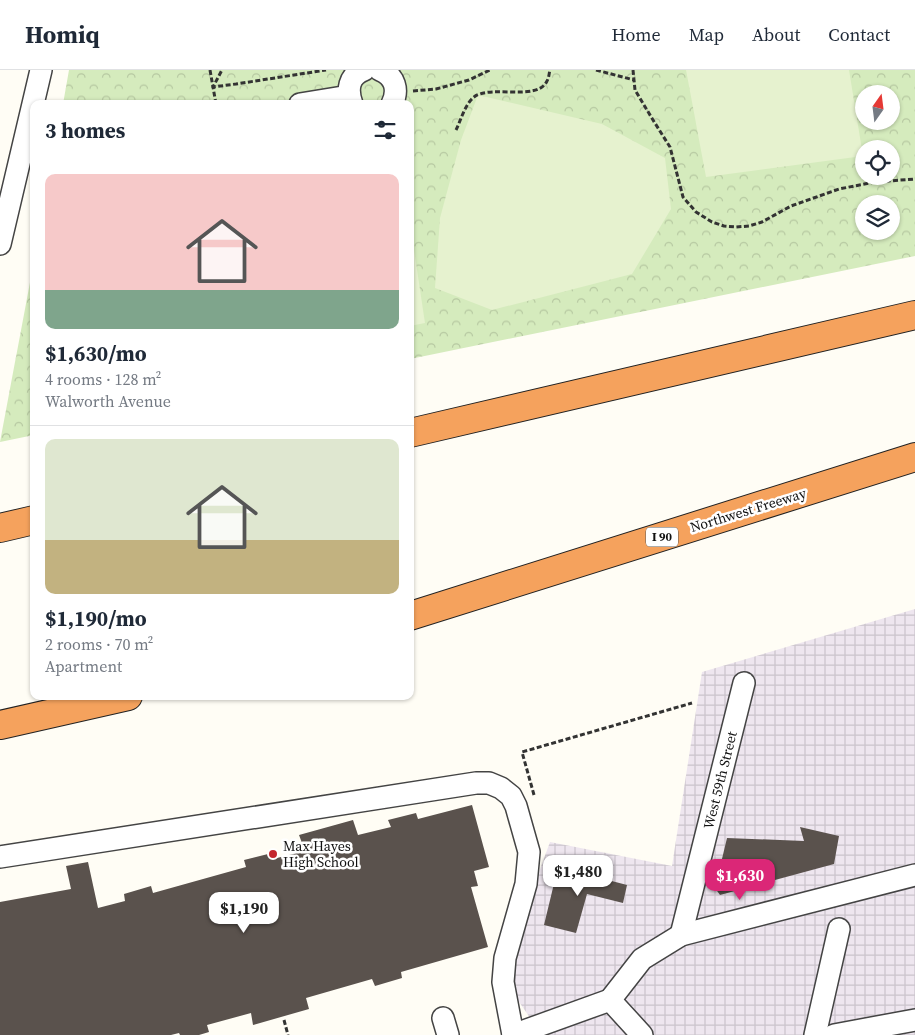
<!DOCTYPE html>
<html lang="en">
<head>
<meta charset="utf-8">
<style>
  :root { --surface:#fff; --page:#f2f2f3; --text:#1f2937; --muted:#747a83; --line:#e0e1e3; --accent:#db2777 }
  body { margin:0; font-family:"Source Serif 4",serif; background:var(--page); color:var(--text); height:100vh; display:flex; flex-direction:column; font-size:19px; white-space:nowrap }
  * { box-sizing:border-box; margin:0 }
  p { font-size:16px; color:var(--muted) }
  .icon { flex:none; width:28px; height:28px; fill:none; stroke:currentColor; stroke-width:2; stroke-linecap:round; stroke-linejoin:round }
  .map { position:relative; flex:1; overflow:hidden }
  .panel { position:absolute; left:30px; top:30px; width:384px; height:600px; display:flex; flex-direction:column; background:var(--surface); border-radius:10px; box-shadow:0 1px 4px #0004 }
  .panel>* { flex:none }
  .needle { width:32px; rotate:14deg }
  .tools { position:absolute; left:855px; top:15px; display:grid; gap:10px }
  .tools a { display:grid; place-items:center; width:45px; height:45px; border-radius:50%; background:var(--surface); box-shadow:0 1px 4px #0004; font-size:25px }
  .price { position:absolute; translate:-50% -42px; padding:0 11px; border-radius:10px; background:#fff; color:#222; font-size:16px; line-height:32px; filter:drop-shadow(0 1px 2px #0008) }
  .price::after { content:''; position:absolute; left:50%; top:30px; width:15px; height:11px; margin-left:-8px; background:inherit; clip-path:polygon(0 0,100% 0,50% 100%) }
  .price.current { background:var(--accent); color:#fff }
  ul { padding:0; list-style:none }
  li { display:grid; align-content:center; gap:10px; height:265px; padding:0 15px }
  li+li { border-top:1px solid var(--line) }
  li span { display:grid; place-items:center; height:155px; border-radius:10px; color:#555 }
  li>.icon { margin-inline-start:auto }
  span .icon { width:90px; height:90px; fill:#fffc; stroke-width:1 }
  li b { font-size:21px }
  h2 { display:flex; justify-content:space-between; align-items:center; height:60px; padding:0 15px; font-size:21px }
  header { display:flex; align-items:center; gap:30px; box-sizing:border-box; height:70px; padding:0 25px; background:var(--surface); border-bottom:1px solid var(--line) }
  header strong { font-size:24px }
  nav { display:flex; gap:28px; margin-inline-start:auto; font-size:18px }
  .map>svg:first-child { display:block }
  .industrial { fill:url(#industrial-grid) }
  .park { fill:url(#park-crowns); fill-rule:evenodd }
  .pitch { fill:#e6f2cf }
  .building { fill:#5a524d }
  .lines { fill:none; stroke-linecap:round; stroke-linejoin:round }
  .minor-casing { stroke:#444; stroke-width:24 }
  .highway-casing { stroke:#222; stroke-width:30 }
  .path { stroke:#333; stroke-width:3; stroke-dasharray:5 2.5; stroke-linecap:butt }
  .minor { stroke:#fff; stroke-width:21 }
  .highway { stroke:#f5a25d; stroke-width:28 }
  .poi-dot { fill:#c4262e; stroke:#fff; stroke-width:2 }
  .labels { text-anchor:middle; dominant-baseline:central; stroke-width:5; stroke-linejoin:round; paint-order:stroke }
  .shield { fill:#fff; stroke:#585858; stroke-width:1 }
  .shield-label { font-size:12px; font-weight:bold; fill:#111 }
  .street-label { font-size:14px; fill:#111; stroke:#fff }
  .poi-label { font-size:14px; fill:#111; stroke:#fff; text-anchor:start }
</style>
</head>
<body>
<header>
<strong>Homiq</strong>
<nav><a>Home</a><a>Map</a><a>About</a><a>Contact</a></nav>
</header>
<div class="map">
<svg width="915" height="965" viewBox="0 0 915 965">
  <defs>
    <pattern id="industrial-grid" width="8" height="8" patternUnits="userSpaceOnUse" patternTransform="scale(1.25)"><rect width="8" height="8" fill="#eee6ef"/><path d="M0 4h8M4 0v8" fill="none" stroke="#cbc4cc"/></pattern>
    <pattern id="park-crowns" width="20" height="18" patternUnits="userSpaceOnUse" patternTransform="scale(1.25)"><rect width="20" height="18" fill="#d5ebbd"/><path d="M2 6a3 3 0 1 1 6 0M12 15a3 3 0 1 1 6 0" fill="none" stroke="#b6c8a1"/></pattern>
  </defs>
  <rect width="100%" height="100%" fill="#fffdf5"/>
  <path class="industrial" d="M915,539V965H542L501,906L550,772L672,796L702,602Z"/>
  <g class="park">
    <path d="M69,0H915V186L410,289V34H63ZM864,24H891V51H864ZM864,79H891V106H864ZM864,134H891V161H864Z"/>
    <path d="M34,191V365L0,372Z"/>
  </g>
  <g class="pitch">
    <path d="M686,0H849L863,86L706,107Z"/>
    <path d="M478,25L602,54L665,88L671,139L632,204L492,240L435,218L440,148L461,70Z"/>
    <path d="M410,153L425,253L410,256Z"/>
  </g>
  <g class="building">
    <path d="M472,735L489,797L474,801L478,816L471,817L488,877L401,902L402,908L375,916L372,909L306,928L309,939L253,955L251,943L207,955L209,962L199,965H180L179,963L171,965H0V832L71,819L66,796L88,792L98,838L125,831L124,824L151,816L153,823L246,797L244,790L272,783L273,789L305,781L299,765L353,750L358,765L391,757L388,750L416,743L418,749Z"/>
    <path d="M800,757L839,766L834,794L720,825L715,818L727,768L804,771Z"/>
    <path d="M558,797L627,815L623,833L587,824L576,863L544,855Z"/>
  </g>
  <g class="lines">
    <g class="minor-casing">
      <g id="minor">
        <path d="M380,0C395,6 399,20 392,34"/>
        <path d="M300,34L349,26"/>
        <path d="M352,34C347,20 348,6 364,0"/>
        <path d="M0,174L41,0"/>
        <path d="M0,787L476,713H489L501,718L511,726L516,736L529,782L526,814L505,888L503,912L513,965"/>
        <path d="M681,865L744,613"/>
        <path d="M610,930L642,889L681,865L915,805"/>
        <path d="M610,930L642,965"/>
        <path d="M443,948L448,965"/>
        <path d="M513,965L610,930"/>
        <path d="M815,965L839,859"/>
        <path d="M834,965L915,950"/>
      </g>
    </g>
    <g class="highway-casing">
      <g id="highway">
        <path d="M410,363L915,245"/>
        <path d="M0,458L34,450"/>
        <path d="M410,546L915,387"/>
        <path d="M0,655L128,626"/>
      </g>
    </g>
    <g class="path">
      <path d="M210,0L213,17L236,14L326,0"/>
      <path d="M596,0L634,10"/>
      <path d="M633,0L635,20L653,50L670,77L683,127L696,142L712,152L724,156L736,157L749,156L762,152L791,136L839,119L875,112L915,109"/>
      <path d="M413,21L436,19L469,10L490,0"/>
      <path d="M216,34L213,17L222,0"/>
      <path d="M456,60C461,50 465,34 474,27C491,14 537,32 547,11C549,8 549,3 550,0"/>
      <path d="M32,143L34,144"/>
      <path d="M534,725L522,682L692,633"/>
      <path d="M284,950L288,965"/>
    </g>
    <use href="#minor" class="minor"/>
    <use href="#highway" class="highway"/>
  </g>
  <circle class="poi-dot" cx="273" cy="784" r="5"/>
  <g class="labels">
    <rect class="shield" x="646" y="457.5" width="32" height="19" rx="4"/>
    <g class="shield-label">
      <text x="662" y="467">I 90</text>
    </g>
    <g class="street-label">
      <text transform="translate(748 440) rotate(-17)">Northwest Freeway</text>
      <text transform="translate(720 710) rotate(-76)">West 59th Street</text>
    </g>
    <g class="poi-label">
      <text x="283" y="776">Max Hayes<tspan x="283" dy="16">High School</tspan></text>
    </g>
  </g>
</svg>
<div class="tools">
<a><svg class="needle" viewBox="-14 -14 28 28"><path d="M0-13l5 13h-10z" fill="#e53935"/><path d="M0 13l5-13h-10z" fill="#747a83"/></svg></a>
<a><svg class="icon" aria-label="locate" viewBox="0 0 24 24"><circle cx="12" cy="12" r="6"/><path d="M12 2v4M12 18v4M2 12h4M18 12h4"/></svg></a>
<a><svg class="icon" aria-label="layers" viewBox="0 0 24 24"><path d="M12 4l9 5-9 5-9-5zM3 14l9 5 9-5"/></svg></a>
</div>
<b class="price" style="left:578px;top:827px">$1,480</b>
<b class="price current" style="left:740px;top:831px">$1,630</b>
<b class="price" style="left:244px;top:864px">$1,190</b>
<section class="panel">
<h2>3 homes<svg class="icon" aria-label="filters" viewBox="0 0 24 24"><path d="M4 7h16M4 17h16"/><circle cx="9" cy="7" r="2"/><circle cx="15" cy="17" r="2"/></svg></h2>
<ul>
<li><span style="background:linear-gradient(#f6c9c9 75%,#7fa58c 0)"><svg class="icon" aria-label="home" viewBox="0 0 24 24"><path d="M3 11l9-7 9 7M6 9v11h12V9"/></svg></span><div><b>$1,630/mo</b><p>4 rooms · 128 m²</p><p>Walworth Avenue</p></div></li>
<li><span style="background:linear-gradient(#dfe7d0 65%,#c2b280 0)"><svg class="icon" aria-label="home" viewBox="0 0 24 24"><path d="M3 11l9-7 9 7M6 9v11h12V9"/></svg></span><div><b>$1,190/mo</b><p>2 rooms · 70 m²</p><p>Apartment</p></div></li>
</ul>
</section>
</div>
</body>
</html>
